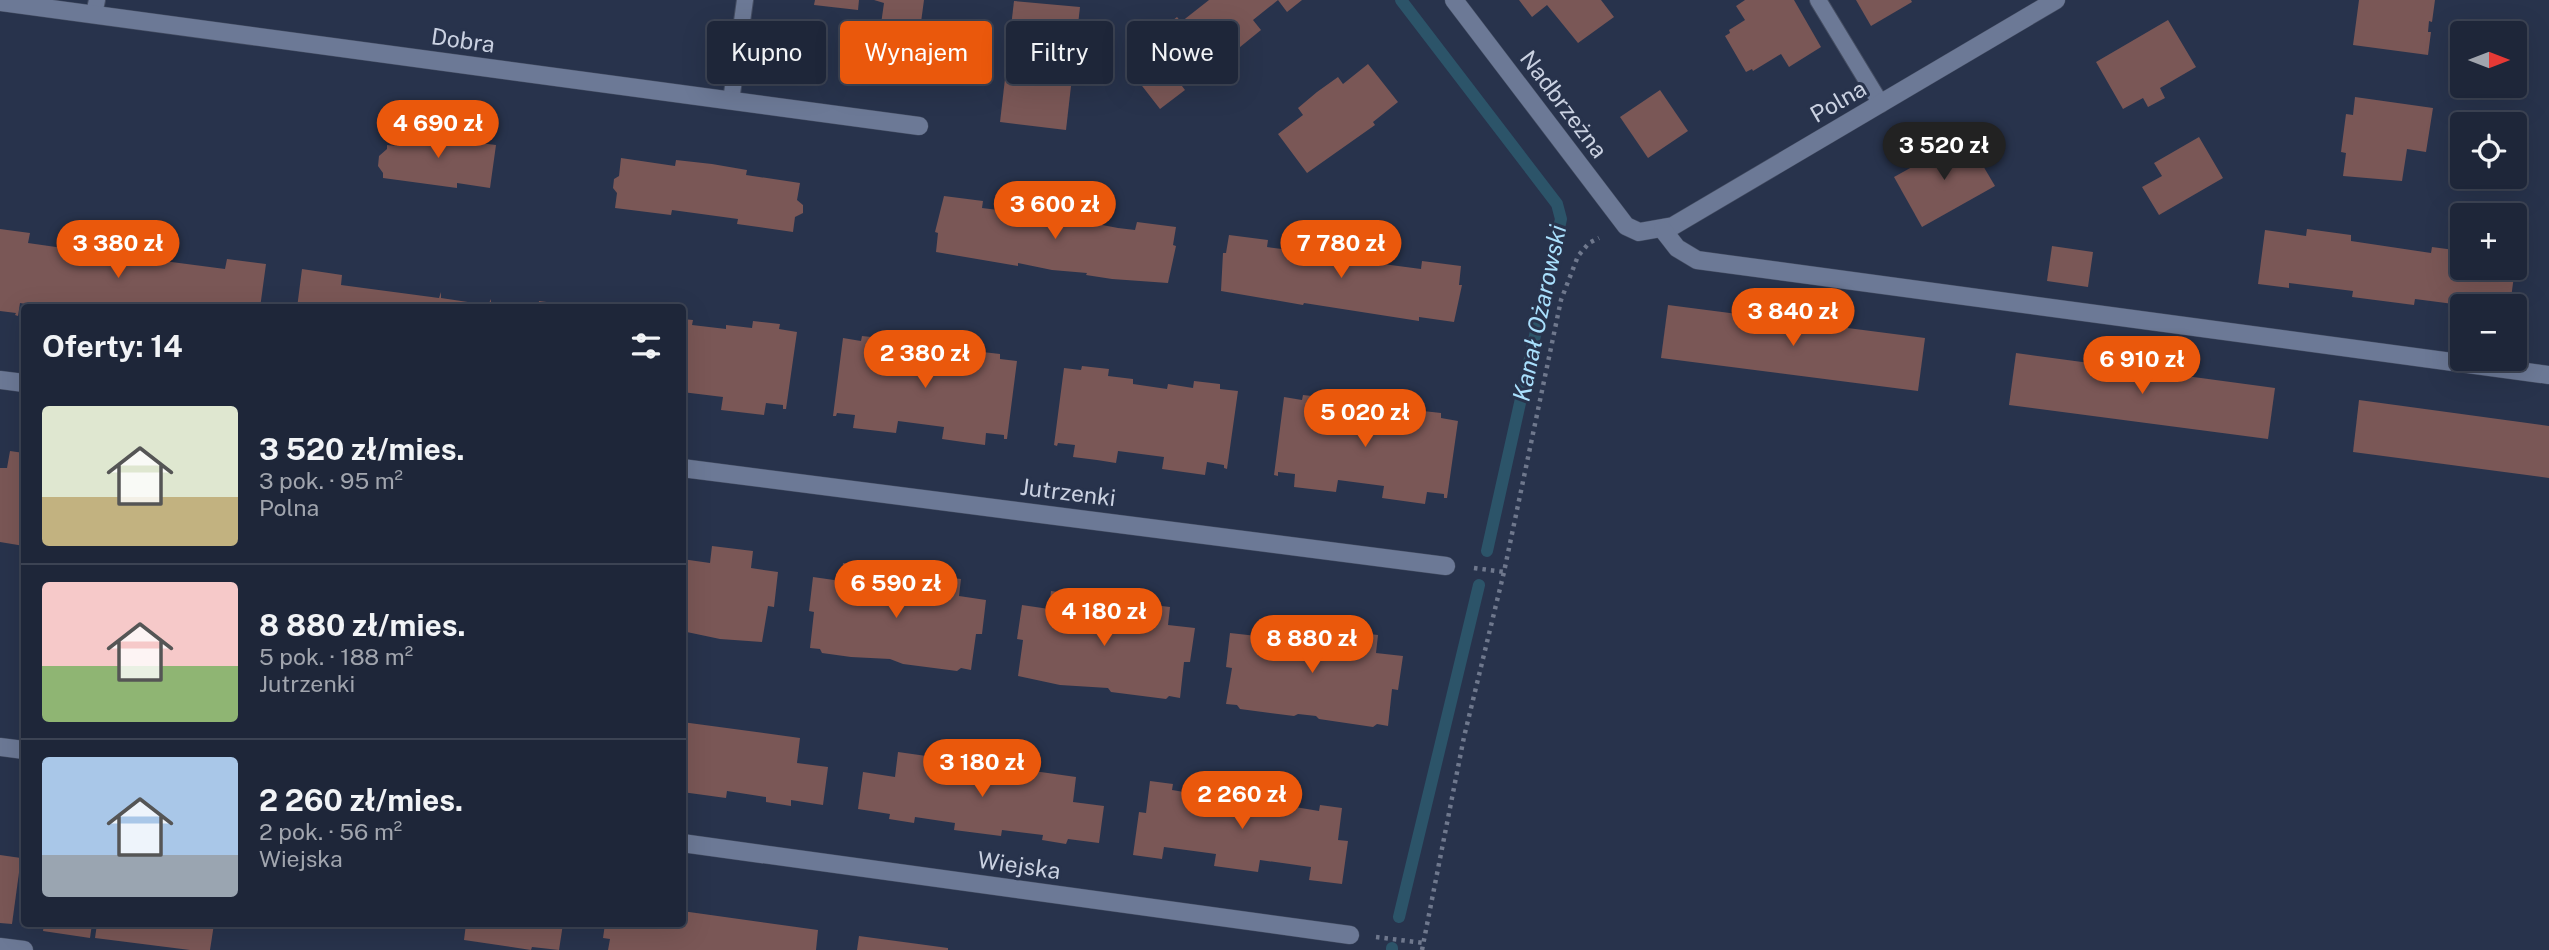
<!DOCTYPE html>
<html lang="pl">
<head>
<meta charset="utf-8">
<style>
  :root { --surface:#1e2639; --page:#2b3244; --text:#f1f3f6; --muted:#a1a5ae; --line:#3c4353; --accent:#ea580c }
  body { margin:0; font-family:"Public Sans",sans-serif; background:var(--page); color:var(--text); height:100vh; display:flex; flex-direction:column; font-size:26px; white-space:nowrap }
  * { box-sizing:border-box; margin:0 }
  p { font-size:23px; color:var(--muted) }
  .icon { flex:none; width:38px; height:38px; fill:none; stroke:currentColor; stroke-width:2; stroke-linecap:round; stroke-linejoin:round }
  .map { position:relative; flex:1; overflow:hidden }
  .drawer { position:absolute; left:21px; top:304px; width:665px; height:623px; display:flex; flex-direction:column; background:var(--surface); border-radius:7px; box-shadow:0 7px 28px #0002,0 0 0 2px var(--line) }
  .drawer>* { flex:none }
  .hud { position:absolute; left:707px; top:21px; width:665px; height:63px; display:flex; gap:14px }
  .needle { width:46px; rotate:90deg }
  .controls { position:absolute; left:2450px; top:21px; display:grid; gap:14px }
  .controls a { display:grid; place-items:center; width:77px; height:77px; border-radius:7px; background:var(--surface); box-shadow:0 7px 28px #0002,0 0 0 2px var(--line); font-size:35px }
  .price { position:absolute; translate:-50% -60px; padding:0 16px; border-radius:24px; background:var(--accent); color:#fff; font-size:23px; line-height:46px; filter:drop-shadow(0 2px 4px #0008) }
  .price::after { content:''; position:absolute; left:50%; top:42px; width:21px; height:16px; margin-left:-10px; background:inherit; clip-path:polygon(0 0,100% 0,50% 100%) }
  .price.on { background:#222; color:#fff }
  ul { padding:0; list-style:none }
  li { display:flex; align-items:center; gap:21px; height:175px; padding:0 21px }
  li+li { border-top:2px solid var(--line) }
  li span { display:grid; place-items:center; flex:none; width:196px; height:140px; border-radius:7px; color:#555 }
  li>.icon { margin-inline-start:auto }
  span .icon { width:84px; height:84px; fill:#fffc; stroke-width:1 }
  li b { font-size:30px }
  h2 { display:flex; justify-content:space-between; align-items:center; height:84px; padding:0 21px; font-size:30px }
  .tag { padding:0 24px; border-radius:7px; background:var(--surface); box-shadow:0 7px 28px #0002,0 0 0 2px var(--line); font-size:24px; line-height:63px }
  .tag.on { background:var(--accent); color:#fff }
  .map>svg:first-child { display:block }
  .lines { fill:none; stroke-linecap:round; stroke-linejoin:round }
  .stream { stroke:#2c5469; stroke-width:12 }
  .building { fill:#7a5756 }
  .service-casing { stroke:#454e63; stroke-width:18 }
  .minor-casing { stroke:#454e63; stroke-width:19 }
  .path { stroke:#6f788d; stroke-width:4.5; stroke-dasharray:3.5 5; stroke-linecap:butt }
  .service { stroke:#6c7996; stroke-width:16 }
  .minor { stroke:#6c7996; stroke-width:18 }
  .labels { text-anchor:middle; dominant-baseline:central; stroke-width:6; stroke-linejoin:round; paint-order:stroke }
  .street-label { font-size:23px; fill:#cad1e1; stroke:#28334c }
  .water-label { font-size:24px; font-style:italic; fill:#a9dffc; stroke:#28334c }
</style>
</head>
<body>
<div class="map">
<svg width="2549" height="950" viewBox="0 0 2549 950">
  <rect width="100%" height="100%" fill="#28334c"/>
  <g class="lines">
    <g class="stream">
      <path d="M1401,0L1557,204L1561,219L1487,551"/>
      <path d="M1399,917L1479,585"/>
      <path d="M1392,950V948"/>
    </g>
  </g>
  <g class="building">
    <path d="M815,0H859L858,10L814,5Z"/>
    <path d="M874,0H924L919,37L880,31L884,3Z"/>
    <path d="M1209,0H1302L1287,12L1278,0L1253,20L1261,30L1213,69L1203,57L1176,78L1185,90L1160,109L1125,64L1147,47L1144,43L1177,17L1181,22Z"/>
    <path d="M1519,0H1601L1614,17L1578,43L1547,5L1532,17Z"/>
    <path d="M1745,0H1794L1821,47L1789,67L1781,54L1753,71L1752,69L1746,72L1725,36L1730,33L1729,30L1745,20L1736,6Z"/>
    <path d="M1856,0H1911L1912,2L1871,26Z"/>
    <path d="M2359,0H2435L2432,22L2429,21L2428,32H2431L2428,55L2353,45Z"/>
    <path d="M1014,1L1080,7L1066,130L1000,122Z"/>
    <path d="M2168,20L2196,67L2160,88L2165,98L2148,107L2143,98L2123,109L2096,62Z"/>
    <path d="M1368,64L1398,102L1373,122L1375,125L1307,173L1278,134L1303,115L1298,108L1317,92L1338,77L1343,84Z"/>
    <path d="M1660,90L1688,131L1648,158L1620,117Z"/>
    <path d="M2355,97L2433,108L2426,152L2407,149L2402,181L2343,176L2346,153L2341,152L2346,114L2353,115Z"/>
    <path d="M399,128L464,137L463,141L496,145L490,188L457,183V188L383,178V173L378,166L379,156L387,149V145L397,146Z"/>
    <path d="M1966,137L1995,186L1922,227L1894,177Z"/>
    <path d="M2199,137L2223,178L2159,215L2142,187L2162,176L2154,163Z"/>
    <path d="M621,158L675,166L676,160L712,164L747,170L746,175L800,183L797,200L803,205V213L795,217L793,232L737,224L738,219L672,210L671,215L615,208L617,193L613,188L614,179L619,176Z"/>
    <path d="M944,196L983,201L982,208L1021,213V206L1063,209V212L1098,217L1097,224L1118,228L1135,230L1137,222L1176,227L1173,245L1176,246L1168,283L1112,279L1086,275L1087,273L1052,270L1018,263V266L936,252L938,233L935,232Z"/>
    <path d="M0,229L30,233L28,243L77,250L80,248V250L225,269L227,259L266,264L260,308H48L20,303L18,316L15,315L16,313L0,311Z"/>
    <path d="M2307,229L2351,235V241L2431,253L2432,247L2462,251V268H2515L2510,306H2469L2415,299L2414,305L2352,297L2353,291L2289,283V288L2258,284L2265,230L2306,236Z"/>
    <path d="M1229,235L1268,240L1267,247L1306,252L1307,245L1348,248V251L1383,256V264L1421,269L1422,261L1461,266L1459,285H1462L1454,322L1419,317V321L1304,303L1303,305L1221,291L1223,253H1226Z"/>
    <path d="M2052,246L2093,252L2088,287L2047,281Z"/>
    <path d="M302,269L342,275L341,285L439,298L441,292V298L488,305L491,299V305L499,308H297Z"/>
    <path d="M539,301L577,306V308H538Z"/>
    <path d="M1668,305L1925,338L1918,391L1661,358Z"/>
    <path d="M682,319L693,320L692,325L726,329V325L752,328L753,321L780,324L779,329L797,332L786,409H783V405L766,403L764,415L721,410L723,397L682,392Z"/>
    <path d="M862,336L889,339L888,346L913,350V355L946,359L947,354L973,358L974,351L1000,354V359L1017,361L1007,439H1004V435L986,433L985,445L963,442L942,439L944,427L898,421L896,433L853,428L855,415L837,413L836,416H833L843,338L861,341Z"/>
    <path d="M2016,353L2275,388L2268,439L2009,405Z"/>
    <path d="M1082,366L1109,369L1108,376L1133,379V384L1167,389L1168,384L1193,388L1194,381L1220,384V389L1238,391L1227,469L1224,468V465L1207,462L1205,475L1162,469L1164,457L1118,451L1116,463L1097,460L1073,457L1075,445L1058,443L1057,446L1054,445L1064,368L1081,370Z"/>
    <path d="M1303,395L1329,398L1328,406L1354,409L1353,414L1387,418L1388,414L1414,417V410L1441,413V418L1458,421L1447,498H1444V494L1427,492L1425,504L1382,498L1384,486L1338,480L1336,492L1294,487L1295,474L1278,472V476L1274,475L1284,397L1302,400Z"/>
    <path d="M2359,400L2549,426V478L2353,452Z"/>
    <path d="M10,451L24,453V546L0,542V468H7Z"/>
    <path d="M712,546L753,551L751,568L778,572L774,607L768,606L762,642L720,639L682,631V559L710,563Z"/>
    <path d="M843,563L884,569L882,586L918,591L921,574L961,579L959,596L986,600L982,634H976L971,670L961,668L957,671L903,664L890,659L851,657L822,653L820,649L810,648L814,612L809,611L813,577L841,581Z"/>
    <path d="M1051,591L1092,597L1090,614L1126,619L1129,602L1170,607L1168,625L1195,628L1190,662H1184L1180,698L1169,696L1166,699L1111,692L1108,688L1060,685L1018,676L1023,640L1017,639L1022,605L1049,609Z"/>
    <path d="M1259,619L1300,625L1298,642L1317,645L1335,647L1337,630L1378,635L1376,653L1403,656L1398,690L1392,689L1388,726L1377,724L1373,727L1319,719L1316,716L1298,714L1294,716L1240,709L1237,705L1226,704L1232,668L1226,667L1230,633L1257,636Z"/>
    <path d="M682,722L800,738L797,763L828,767L823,805L791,800V806L766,802V797L727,791L726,798L682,792Z"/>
    <path d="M898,752L1076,777L1073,802L1104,806L1099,843L1068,839L1066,844L1042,840L1043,835L1002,830L1001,836L954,830L955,823L915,817L914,823L889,819L890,814L858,809L863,772L895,777Z"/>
    <path d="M1150,781L1173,784L1172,790L1196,794L1197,787L1200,788L1199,794L1224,797V792L1269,798L1268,804L1292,807L1294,801L1295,807L1319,811L1320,805L1342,808L1338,840L1348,841L1342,884L1309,880L1311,867L1260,860L1258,872L1214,866L1216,854L1164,847L1162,859L1133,855L1139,812L1146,813Z"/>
    <path d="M0,855L21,858L12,924L0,923Z"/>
    <path d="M682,911L818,930L816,950H608L610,939L603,938L605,924H682Z"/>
    <path d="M44,924H92L90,938L43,931Z"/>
    <path d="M97,924H214L210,950H190L95,938Z"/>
    <path d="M466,924H563L559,950L532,947L531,950L464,940Z"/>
    <path d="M859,936L948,948V950H857Z"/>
  </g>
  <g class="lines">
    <g class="service-casing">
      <g id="service">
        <path d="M1818,0L1881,104"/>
        <path d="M94,14L97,0"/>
        <path d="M731,101L745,0"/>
      </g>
    </g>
    <g class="minor-casing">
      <g id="minor">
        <path d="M1454,0L1626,226L1639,232L1673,226L2056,0"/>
        <path d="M0,2L919,126"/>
        <path d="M1663,230L1677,248L1697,260L2549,375"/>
        <path d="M0,380L24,383"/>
        <path d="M682,468L1446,566"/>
        <path d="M0,747L24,750"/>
        <path d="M682,843L1350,935"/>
        <path d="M0,947L24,950"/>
      </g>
    </g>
    <g class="path">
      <path d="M1474,568L1504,572"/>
      <path d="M1376,937L1424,943"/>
      <path d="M1422,950L1464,737L1504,572L1561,300L1578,256L1589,243L1599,238"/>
    </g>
    <use href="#service" class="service"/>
    <use href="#minor" class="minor"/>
  </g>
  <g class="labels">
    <g class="street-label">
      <text transform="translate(463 40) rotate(8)">Dobra</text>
      <text transform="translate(1838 101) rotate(-30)">Polna</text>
      <text transform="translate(1564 104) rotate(53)">Nadbrzeżna</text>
      <text transform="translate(1068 492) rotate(7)">Jutrzenki</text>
      <text transform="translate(1019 865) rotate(8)">Wiejska</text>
    </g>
    <g class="water-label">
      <text transform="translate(1539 313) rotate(-78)">Kanał Ożarowski</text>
    </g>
  </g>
</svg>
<div class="controls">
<a><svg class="needle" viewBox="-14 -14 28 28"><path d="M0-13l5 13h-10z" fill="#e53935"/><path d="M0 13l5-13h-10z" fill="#a1a5ae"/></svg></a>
<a><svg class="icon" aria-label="locate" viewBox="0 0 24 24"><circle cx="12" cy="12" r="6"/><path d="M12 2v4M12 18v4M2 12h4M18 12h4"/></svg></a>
<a>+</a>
<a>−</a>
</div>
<b class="price" style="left:438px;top:160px">4 690 zł</b>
<b class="price on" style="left:1944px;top:182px">3 520 zł</b>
<b class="price" style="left:1055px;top:241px">3 600 zł</b>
<b class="price" style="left:118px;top:280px">3 380 zł</b>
<b class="price" style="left:1341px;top:280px">7 780 zł</b>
<b class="price" style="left:1793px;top:348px">3 840 zł</b>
<b class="price" style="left:925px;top:390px">2 380 zł</b>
<b class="price" style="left:2142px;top:396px">6 910 zł</b>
<b class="price" style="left:1365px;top:449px">5 020 zł</b>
<b class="price" style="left:896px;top:620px">6 590 zł</b>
<b class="price" style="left:1104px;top:648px">4 180 zł</b>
<b class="price" style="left:1312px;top:675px">8 880 zł</b>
<b class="price" style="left:982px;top:799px">3 180 zł</b>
<b class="price" style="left:1242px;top:831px">2 260 zł</b>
<div class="hud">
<a class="tag">Kupno</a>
<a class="tag on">Wynajem</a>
<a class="tag">Filtry</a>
<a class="tag">Nowe</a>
</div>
<section class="drawer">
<h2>Oferty: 14<svg class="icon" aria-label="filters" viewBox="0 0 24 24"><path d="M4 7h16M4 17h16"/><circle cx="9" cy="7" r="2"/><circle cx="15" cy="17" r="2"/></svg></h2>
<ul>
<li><span style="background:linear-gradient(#dfe7d0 65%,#c2b280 0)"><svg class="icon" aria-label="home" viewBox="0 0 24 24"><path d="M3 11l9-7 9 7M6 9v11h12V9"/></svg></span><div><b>3 520 zł/mies.</b><p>3 pok. · 95 m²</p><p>Polna</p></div></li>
<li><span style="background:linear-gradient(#f6c9c9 60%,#8fb573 0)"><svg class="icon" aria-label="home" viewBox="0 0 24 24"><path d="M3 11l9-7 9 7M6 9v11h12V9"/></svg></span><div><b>8 880 zł/mies.</b><p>5 pok. · 188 m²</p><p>Jutrzenki</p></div></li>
<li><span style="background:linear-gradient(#a9c7e8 70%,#9aa5b1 0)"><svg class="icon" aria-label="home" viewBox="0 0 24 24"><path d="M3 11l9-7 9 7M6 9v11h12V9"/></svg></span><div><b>2 260 zł/mies.</b><p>2 pok. · 56 m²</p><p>Wiejska</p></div></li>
</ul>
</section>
</div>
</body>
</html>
